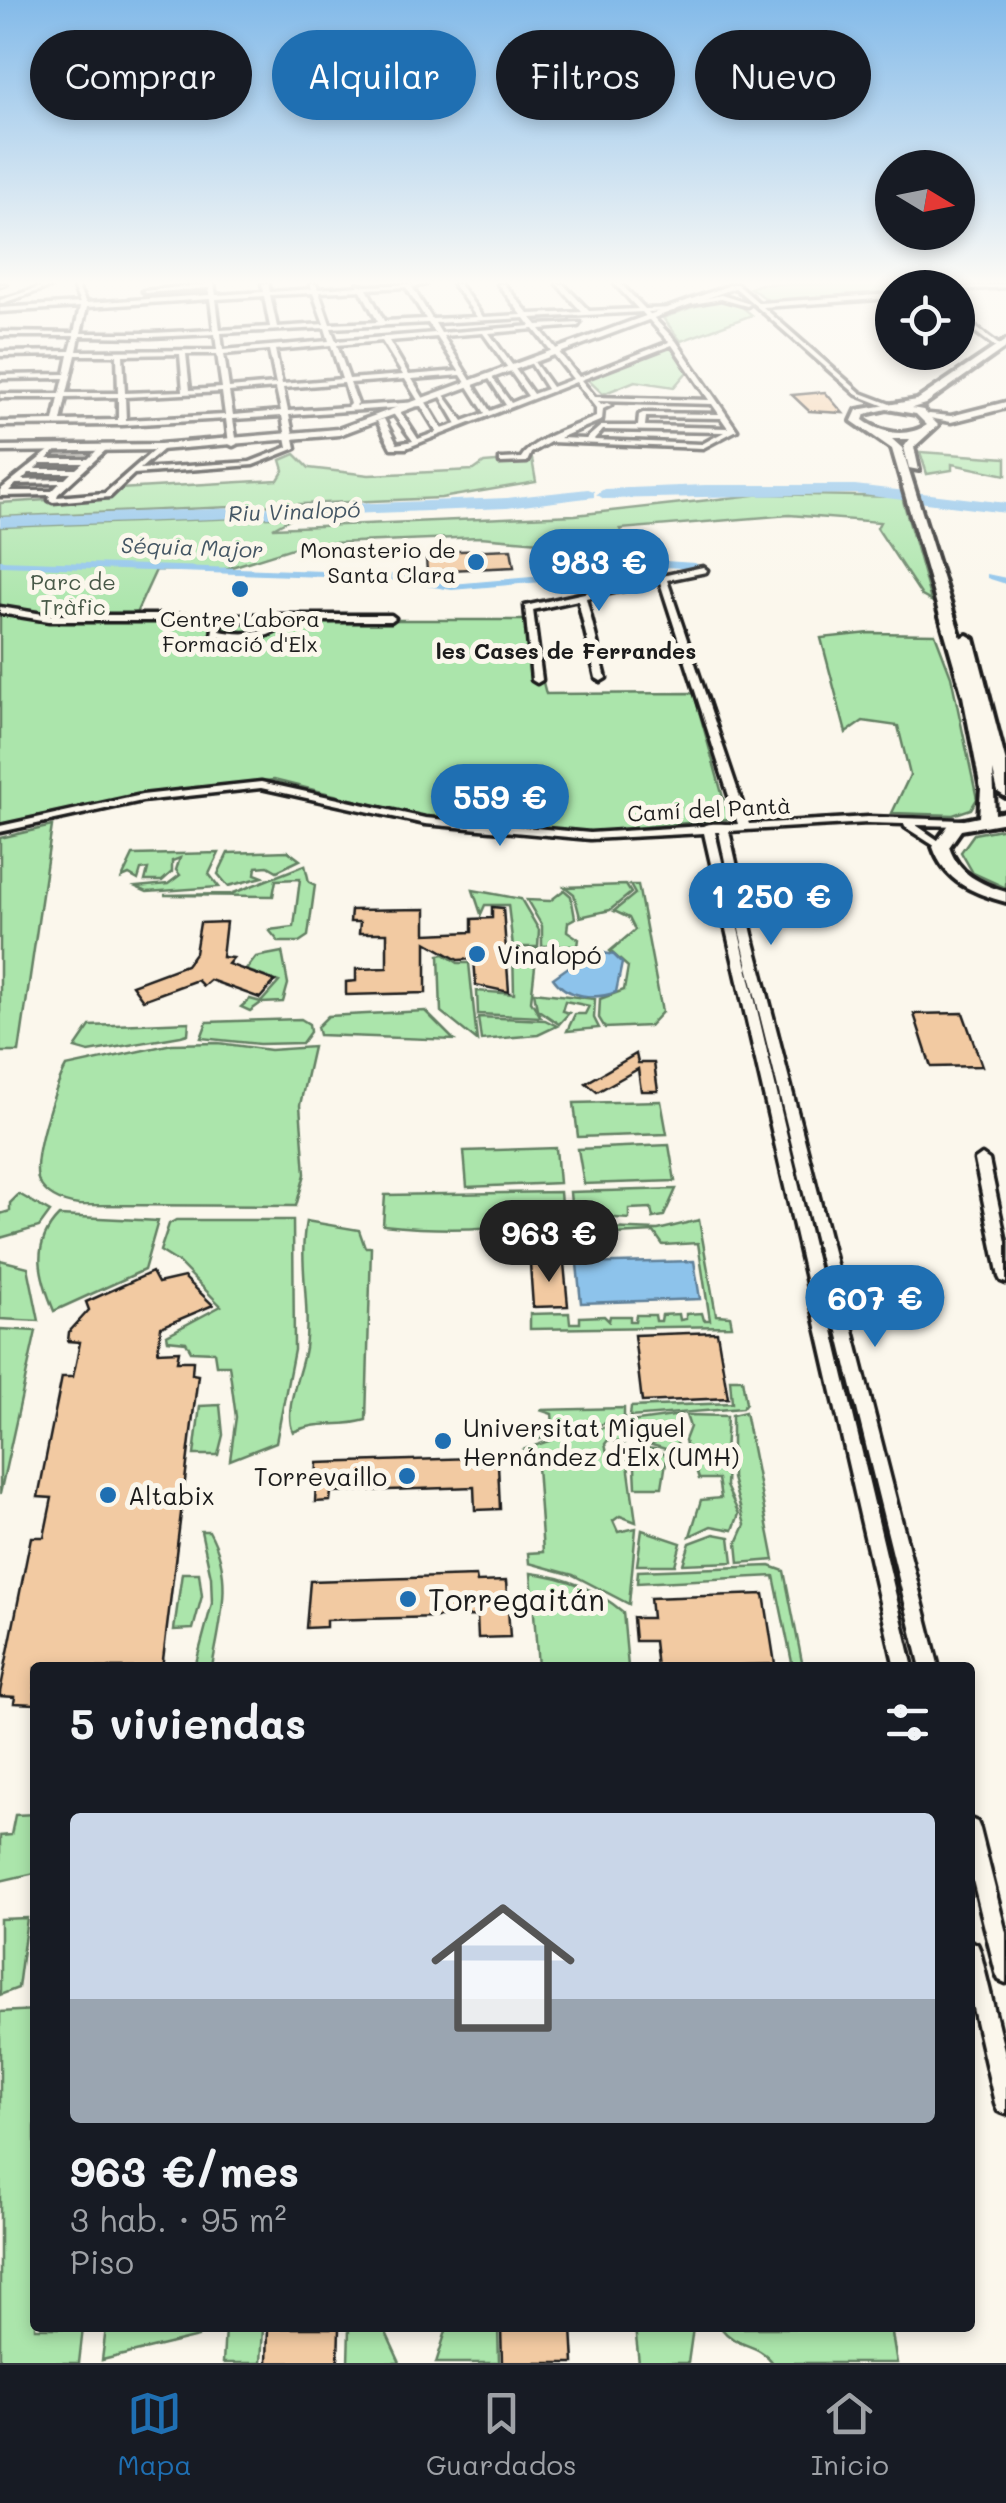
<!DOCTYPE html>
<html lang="es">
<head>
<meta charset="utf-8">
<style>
  :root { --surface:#171b24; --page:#242831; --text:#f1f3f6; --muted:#9ea1a6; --line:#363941; --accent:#1f6fb2 }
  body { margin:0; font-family:Mali,sans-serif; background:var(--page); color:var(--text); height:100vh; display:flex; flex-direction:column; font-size:38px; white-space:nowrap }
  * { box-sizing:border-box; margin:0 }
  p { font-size:32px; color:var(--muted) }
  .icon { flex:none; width:55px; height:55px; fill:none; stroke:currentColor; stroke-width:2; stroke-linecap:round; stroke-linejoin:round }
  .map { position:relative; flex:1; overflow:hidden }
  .sheet { position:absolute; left:30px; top:1662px; width:945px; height:670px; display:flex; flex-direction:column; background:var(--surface); border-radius:10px; box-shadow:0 5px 15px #0003 }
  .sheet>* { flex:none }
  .banner { position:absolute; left:30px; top:30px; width:948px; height:90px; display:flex; gap:20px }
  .needle { width:65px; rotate:100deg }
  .fabs { position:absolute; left:875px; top:150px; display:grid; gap:20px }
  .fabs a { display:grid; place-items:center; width:100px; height:100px; border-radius:50%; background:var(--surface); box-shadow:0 5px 15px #0003; font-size:50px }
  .price { position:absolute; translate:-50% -85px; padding:0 22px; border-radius:35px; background:var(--accent); color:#fff; font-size:32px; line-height:65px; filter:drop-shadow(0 2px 5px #0008) }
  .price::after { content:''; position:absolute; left:50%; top:60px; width:30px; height:22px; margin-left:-15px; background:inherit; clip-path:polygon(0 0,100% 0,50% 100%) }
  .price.selected { background:#222; color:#fff }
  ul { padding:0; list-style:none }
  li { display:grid; align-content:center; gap:20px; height:530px; padding:0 40px }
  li+li { border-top:2px solid var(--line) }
  li span { display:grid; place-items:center; height:310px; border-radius:10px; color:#555 }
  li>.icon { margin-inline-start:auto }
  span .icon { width:180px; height:180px; fill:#fffc; stroke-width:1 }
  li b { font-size:42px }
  h2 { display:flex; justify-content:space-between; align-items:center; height:120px; padding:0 40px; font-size:42px }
  .pill { padding:0 35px; border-radius:45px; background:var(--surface); box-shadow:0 5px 15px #0003; font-size:35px; line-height:90px }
  .pill.selected { background:var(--accent); color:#fff }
  .tab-bar { display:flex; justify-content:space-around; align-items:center; height:140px; border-top:2px solid var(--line); background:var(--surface); font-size:28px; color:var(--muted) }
  .tab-bar a { display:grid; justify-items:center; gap:5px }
  .tab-bar .selected { color:var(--accent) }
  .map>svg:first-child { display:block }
  .green { fill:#abe5ab; stroke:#648064; stroke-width:2.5 }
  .water { fill:#8dc3eb; stroke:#608098; stroke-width:2.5 }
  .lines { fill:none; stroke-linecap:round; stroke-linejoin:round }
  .canal { fill:#8dc3eb; fill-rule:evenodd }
  .river { fill:#8dc3eb; fill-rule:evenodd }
  .building { fill:#f2caa2; stroke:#1c1c1c; stroke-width:2.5 }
  .minor-casing { stroke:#1c1c1c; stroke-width:7 }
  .tertiary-casing { stroke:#1c1c1c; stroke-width:7 }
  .primary-casing { stroke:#1c1c1c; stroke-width:8 }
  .minor { fill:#fbf7ec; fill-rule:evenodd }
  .tertiary { fill:#fbf7ec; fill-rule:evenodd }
  .primary { fill:#fbf7ec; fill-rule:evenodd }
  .poi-dot { fill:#1f6fb2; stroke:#fbf7ec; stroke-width:4 }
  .labels { text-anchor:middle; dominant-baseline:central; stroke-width:10; stroke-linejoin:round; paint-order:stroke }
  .far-water-label { font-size:22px; font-style:italic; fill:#445664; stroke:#fbf7ec }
  .far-poi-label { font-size:22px; fill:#1c1c1c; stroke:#fbf7ec; text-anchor:end }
  .far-park-label { font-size:22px; fill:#475847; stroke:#fbf7ec }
  .far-neighbourhood-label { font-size:22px; font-weight:bold; fill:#1c1c1c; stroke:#fbf7ec }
  .far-street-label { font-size:22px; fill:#1c1c1c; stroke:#fbf7ec }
  .poi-label { font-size:25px; fill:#1c1c1c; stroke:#fbf7ec; text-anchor:start }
  .near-poi-label { font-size:30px; fill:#1c1c1c; stroke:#fbf7ec; text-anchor:start }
</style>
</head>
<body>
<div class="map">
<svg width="1006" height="2363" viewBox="0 0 1006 2363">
  <rect width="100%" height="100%" fill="#fbf7ec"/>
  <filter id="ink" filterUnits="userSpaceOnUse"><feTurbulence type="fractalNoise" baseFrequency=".01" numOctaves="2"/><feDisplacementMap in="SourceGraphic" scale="20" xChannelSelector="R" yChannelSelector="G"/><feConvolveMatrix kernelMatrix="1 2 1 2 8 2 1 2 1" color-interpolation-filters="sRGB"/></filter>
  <g filter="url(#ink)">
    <g class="green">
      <path d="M761,284H911L915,287L892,288V295L776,305L750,288Z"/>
      <path d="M711,300L736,302L752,315L681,341L663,318Z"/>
      <path d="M671,347L687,372L674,387L635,381L603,394L587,379Z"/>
      <path d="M920,452L1006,458V475L952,464V470L927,474Z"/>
      <path d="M295,454L309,468L369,475L474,470L484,463L532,459L536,482L441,498L0,517V503L109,496L119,489L278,480L284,470L281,460Z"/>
      <path d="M763,494L902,497L931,601L922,596L877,528L880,522L789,515L620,529L627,541L565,544L480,537L305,544L219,571L156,570L133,620H527L546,694L694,693L729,819L592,832L419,816L274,780L194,788L0,826V527L295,516L273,528L575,515Z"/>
      <path d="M870,633L935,634L951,676L977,799L971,809L953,815L892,813L910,775L898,726L863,721L846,733L821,638Z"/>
      <path d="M52,826L19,1052H0V838Z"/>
      <path d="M1006,828V888L973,873L961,852L974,834Z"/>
      <path d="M288,851L300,860L277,871L268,866L256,867L255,874L263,877L228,886L218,874L228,853Z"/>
      <path d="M219,853L209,874L219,887L147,892L136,887L168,884L180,875L176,870L180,858L172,861V872L162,881H145L148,869L141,870L138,880L129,875L122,878L133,855Z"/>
      <path d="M305,865L309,882L315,885L308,936L299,942H279L269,930L294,927L300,879L276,880L273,896L164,895L231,894Z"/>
      <path d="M626,885L631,893L610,910L580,917L574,894L565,887Z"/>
      <path d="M630,885H638L662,1012L649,1026L605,1028L599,1018L600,999L624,990L628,967L610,951L635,930L629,918L614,911L635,894Z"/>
      <path d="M473,890L521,899L539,930L538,947H513L508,905H485L481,914Z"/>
      <path d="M564,890L571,896L575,918L568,922L567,931L579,939L578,946H542V926L527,900L550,901Z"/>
      <path d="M513,949H537L531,1001L541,1017L478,1014L477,991L514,994Z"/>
      <path d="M282,952L288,984L283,1002L261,1003L250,1011L241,1007L250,999L261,1002L279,982L246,970L256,957Z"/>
      <path d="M444,954L458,963H469L477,1041L441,1012L439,955Z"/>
      <path d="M534,992L595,999L594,1018L599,1028L567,1031L575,1014H585L589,1006L565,1001L562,1011L569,1013L559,1024L537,1009Z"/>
      <path d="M425,1011L454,1040L319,1035L317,1027L328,1016Z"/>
      <path d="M478,1017L545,1020L557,1026L538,1035L481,1040Z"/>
      <path d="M301,1019L309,1024L310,1032L302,1043L259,1044L201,1038L207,1022Z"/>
      <path d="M189,1022L188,1034L181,1036L89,1052L75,1048L90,1026Z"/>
      <path d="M218,1043L270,1050L313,1047L300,1105L305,1174L296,1206L79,1205C63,1203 47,1197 39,1182C30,1162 55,1086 66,1067L172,1044Z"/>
      <path d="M661,1101L667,1134L578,1137L574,1103Z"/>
      <path d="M669,1145L675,1181L584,1184L578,1149Z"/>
      <path d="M556,1148L559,1183L467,1187L464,1151Z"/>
      <path d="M676,1189L664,1216L653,1218L651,1208L629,1209V1219L572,1215L570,1192Z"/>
      <path d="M560,1192L562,1216L529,1212L530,1221C483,1232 431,1230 383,1225L385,1195Z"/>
      <path d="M19,1194L50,1212L39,1227L0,1238V1214L10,1211V1203Z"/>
      <path d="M59,1216L158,1221L144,1270L54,1311C40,1277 30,1245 59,1216Z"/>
      <path d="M176,1220H293L294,1350L276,1442L230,1460L236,1417L229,1365H216L214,1352L191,1351L186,1342L168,1340L167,1335L221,1306L179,1263L160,1251L169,1224Z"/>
      <path d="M699,1220L716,1315L730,1316L732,1326L530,1329V1314L569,1313L570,1323H580V1317L604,1316L609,1321L610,1316H630V1321H635L636,1315H655L656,1321H661L662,1315L679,1314L680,1320L686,1319V1314L702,1313L704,1320H710L698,1243L663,1245L654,1232L615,1234L616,1247L574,1248L573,1228H584L586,1238L607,1237L606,1228L658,1230Z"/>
      <path d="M306,1221L359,1230L365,1247H371L366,1420C340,1428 318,1420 293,1432C283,1409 301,1373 305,1348C311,1305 298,1264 306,1221Z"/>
      <path d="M0,1260L28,1267L39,1321L0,1319Z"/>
      <path d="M0,1329L36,1331L0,1494Z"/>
      <path d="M730,1379H742L746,1403L742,1408L630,1417L631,1407L732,1403Z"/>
      <path d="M220,1405L223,1435L218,1455H194L200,1406Z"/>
      <path d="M624,1408V1419L539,1439L544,1425L553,1424L552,1414L540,1410Z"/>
      <path d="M745,1412L774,1560L739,1563L737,1543L745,1525L732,1478V1415Z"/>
      <path d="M681,1415L677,1444L682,1454L632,1439L630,1422Z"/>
      <path d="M686,1415L727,1416L725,1455L688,1454L685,1440L690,1427Z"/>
      <path d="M625,1424L624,1443L608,1440L605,1444L607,1453L614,1456L626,1449L636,1522L620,1516L613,1521L618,1532L636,1528L629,1604L573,1575L529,1563L528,1553L543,1552L536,1452L525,1449L569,1434Z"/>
      <path d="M634,1447L655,1449L667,1456L662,1487H636Z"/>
      <path d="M693,1460L727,1462L726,1486L739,1514L733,1530L711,1526L690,1536L701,1500L721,1498L718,1479H699Z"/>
      <path d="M642,1530L681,1543L675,1565H637Z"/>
      <path d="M201,1531H209C234,1575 221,1619 212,1667H195L212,1603L211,1577Z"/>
      <path d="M714,1534L730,1537L733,1562L683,1564L690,1543Z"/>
      <path d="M770,1566L784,1571L803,1667H793L774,1576L637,1583L638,1571Z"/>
      <path d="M182,1573H199L202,1596L193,1629L174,1630Z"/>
      <path d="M531,1573C566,1577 596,1589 623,1612L628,1667H538Z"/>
      <path d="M35,1814V1873L0,1881V1836L11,1835L15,1815Z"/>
      <path d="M27,1918L18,1988L0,1995V1919Z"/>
      <path d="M35,2010V2328H83L79,2363H0V2012Z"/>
      <path d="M106,2328H199L198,2337L102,2360Z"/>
      <path d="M225,2328H263L261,2363H223Z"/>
      <path d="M349,2328H384L400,2363H348Z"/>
      <path d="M447,2328H498L499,2363H436Z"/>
      <path d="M635,2328H693L688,2363H639Z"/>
      <path d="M721,2328H891L897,2363H773C758,2342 737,2349 721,2328Z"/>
    </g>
    <g class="water">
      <path d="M587,950L614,955L622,963L616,992C596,1000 566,998 553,978L570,966L577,953Z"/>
      <path d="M694,1261L700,1299L581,1303L577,1264Z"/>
    </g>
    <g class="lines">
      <g class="canal">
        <path d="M0,560L382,573L452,584L622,569L627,572L622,575L452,590L382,579L0,566Z"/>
        <path d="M665,561L695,563L700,566L695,569L665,567L633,573L628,570Z"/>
        <path d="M987,574L1006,578V584L987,578Z"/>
      </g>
      <g class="river">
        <path d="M705,485H855L1006,503V513L855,494L604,499L596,494L604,489Z"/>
        <path d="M588,489L594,491V497L507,508L0,527V517L507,498Z"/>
      </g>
    </g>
    <g class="building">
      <path d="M825,392L843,413L809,411L792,395Z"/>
      <path d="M511,549L514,567L427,571L426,559L439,558L436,552Z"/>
      <path d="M492,907L503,908L509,992L476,985L474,959L458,960L426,942V993L346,995V982L356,981V969L387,968V933H359L360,922H350L351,910L426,909V934L472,932V919L492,918Z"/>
      <path d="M226,922L222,957L233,958L228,964L275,981L260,998L210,980L203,986L197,980L143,1000L132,985L186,965L195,953L200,923Z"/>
      <path d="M963,1013L982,1066L931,1067L914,1014Z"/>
      <path d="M636,1054L638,1063H654L658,1091H641L638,1069L597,1092L586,1083Z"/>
      <path d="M564,1263L568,1306L533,1307L530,1264Z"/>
      <path d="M152,1272L158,1283L184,1277L213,1305L161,1327L158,1352L179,1351L177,1361H193L192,1374L198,1375L162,1668H35V1704L14,1703L15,1697L0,1696V1692L31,1537H44L52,1498L38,1497L62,1377H73L77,1358L80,1342L68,1341L69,1332L89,1310L86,1302Z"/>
      <path d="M717,1332L728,1398L642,1402L634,1335Z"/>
      <path d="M473,1458V1464H498L500,1509L475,1510L474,1487L331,1492L330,1501L315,1502L317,1463Z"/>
      <path d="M476,1576L477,1582L506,1581L510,1637L478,1638L477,1616L326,1620V1627L306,1628L310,1581Z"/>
      <path d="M764,1594L775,1664L657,1668L654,1641H635L633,1618H652L650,1598Z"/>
      <path d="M268,2328H339L338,2363H267Z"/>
      <path d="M501,2328H572L574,2363H502Z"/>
    </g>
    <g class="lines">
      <g class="minor-casing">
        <g id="minor">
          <path d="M0,284H6L0,286Z"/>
          <path d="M50,284H58L0,304V300Z"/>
          <path d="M72,284H76L86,303L209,295V288L146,293L143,291L208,284H214L216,295L264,292L262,284H268L270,292L312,289L310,284H316L318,289L359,286L358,284L365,286L426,284L412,287L432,319L477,317L453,284H459L483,317L522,315L498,284H504L529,314L582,312L557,284H563L589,311L638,309L615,284H621L645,309L676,308L674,311L648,312L676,341L737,430L703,448L550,442L531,453L527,462L500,463V459H503L521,458C532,439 575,426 596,417V408L576,382L406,448H391L377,421L384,419L397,444L413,441L392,412L399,410L418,439L437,432L421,406L289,415L296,448L253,465L134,474L110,497L53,502L49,500L50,495L0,496V490L55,446L59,448L47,459H88L101,446L108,448L58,494L57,497L105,493L160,445L164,447L163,449L140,469L250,462L288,447L282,416L233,419L237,444L233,446L229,444L226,419L122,425L0,426V422L54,421L59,398H0V394H60L64,378L0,379V375L65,374L69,355L0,356V352L70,351L74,336H0V332L74,333L80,307L0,312V308L80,303ZM406,287L426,319L384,321L367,289ZM361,290L378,322L330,324L319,292ZM313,293L324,324L277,327L270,295ZM264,296L270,327L220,330L216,299ZM210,299L214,330L151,333H81L87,307ZM642,312L669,342L579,377L540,329L578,326L580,323L537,325L531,318ZM525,318L531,326L441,333L435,323ZM428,323L435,333L336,341L331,328ZM325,328L329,341L223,350L221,333ZM534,329L573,379L552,387L534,362H530L547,389L533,394L489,333ZM483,333L528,396L511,403L492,377H488L506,405L490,411L443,336ZM215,334L217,350L77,351L80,336L151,337ZM437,337L459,371L409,375L389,341ZM382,341L403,375L349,379L337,345ZM331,345L342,379L282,384L275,350ZM672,345L709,400L595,397L581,380ZM269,350L276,384L229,388L224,354ZM180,354L183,391L125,393L123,355ZM186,354H217L222,388L190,390ZM76,355H117L118,393H67ZM461,375L485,413L463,421L444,395H440L457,424L442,429L412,379ZM405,379L419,402L356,406L358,404L350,383ZM344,383L350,404L347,407L288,411L283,388ZM276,388L281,411L233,415L229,392ZM222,392L225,415L126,420L125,397ZM118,397V420L61,421L66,398ZM598,401L712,404L719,414L643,413L639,415L638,426H601L586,439L559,438L602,420L603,409L611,405L607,403L601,405ZM646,417L721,418L728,428L645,426ZM603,430L724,432L702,444L594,440ZM41,463H83L76,469H35ZM29,473H71L65,479L22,480ZM60,483L52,491H9L16,484Z"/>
          <path d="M731,284H737L759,303L892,294V298L763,307L861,393L890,404V408L857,395Z"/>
          <path d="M914,284H920L925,288H918Z"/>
          <path d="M1006,284V287L958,290L955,288Z"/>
          <path d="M721,295L750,304L747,306L721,299L693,304L690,302Z"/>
          <path d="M958,314L1002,347V349H998L958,319Z"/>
          <path d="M703,567L707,570L706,572L667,580L749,824L868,817L963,820L968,823L963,826L916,825L945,845L946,847L941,850L905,827L904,824L868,823L729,831L752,934L939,1668H921L740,934L719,832H715L913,1668H895L704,833L590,839L425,824L261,788L142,801L0,832V826L142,795L261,782L425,818L590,833L703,826C711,822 728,825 738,824L660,582L586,598L606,678L601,681L596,678L578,600L533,610L542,680L537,683L532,680L525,606Z"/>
          <path d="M0,607L49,615H216L220,613L224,615H391L395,618L391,621H223L220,631C236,634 252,635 268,629L253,628V624L256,623L278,624L282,627C262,643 236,640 212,635L214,621H49L0,613Z"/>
          <path d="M982,1155L989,1160L1006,1242V1283L1001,1281L999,1277L975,1160Z"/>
          <path d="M970,1819L977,1822L980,1829L1006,1933V1983L999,1980L996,1973L970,1868Z"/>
          <path d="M970,1941L977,1944L980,1951L1006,2058V2114L998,2111L995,2103L970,1995Z"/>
        </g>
      </g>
      <g class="tertiary-casing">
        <g id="tertiary">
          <path d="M730,285L737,287L339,435L160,450L0,452V446L160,444L338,429Z"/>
          <path d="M1006,402V408L951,422L924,417L929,414L951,416Z"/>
        </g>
      </g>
      <g class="primary-casing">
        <path id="primary" d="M1006,340V347L925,404L912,408L923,410L938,425L914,447L919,470L909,468L904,447L910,439H892L902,448L961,638L967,635L974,639L1006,763V797L998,792L993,771L995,814L1006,812V822L961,830L949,847C958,874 980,884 1006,892V902C973,893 945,882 933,847L950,823L979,817L981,789L963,696L892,449L852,421L857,410L917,400ZM887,409L916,414L927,425C906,438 882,434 863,420L865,414Z"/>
      </g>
      <use href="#minor" class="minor"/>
      <use href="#tertiary" class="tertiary"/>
      <use href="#primary" class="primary"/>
    </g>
  </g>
  <linearGradient id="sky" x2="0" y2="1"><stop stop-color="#83bae9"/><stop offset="0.46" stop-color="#fdfbf6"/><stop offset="1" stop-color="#fdfbf6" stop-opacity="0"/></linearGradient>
  <rect width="1006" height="614" fill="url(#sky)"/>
  <g class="poi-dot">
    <circle cx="476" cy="562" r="10"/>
    <circle cx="240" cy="589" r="10"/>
    <circle cx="477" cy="954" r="10"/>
    <circle cx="443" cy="1441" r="10"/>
    <circle cx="407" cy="1476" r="10"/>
    <circle cx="108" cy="1495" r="10"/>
    <circle cx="408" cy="1599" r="10"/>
  </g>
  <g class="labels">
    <g class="far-water-label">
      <text transform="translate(294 511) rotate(-2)">Riu Vinalopó</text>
      <text transform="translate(192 547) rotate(2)">Séquia Major</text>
    </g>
    <g class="far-poi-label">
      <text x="456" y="549">Monasterio de<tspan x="456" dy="25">Santa Clara</tspan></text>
      <text x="240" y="618" text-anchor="middle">Centre Labora<tspan x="240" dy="25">Formació d'Elx</tspan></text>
    </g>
    <g class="far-park-label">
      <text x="73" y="581">Parc de<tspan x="73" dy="25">Tràfic</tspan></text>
    </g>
    <g class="far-neighbourhood-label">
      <text x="566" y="650">les Cases de Ferrandes</text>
    </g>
    <g class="far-street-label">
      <text transform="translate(709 809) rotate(-3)">Camí del Pantà</text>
    </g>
    <g class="poi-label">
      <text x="497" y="954">Vinalopó</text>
      <text x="463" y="1427">Universitat Miguel<tspan x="463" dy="29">Hernández d'Elx (UMH)</tspan></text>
      <text x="387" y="1476" text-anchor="end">Torrevaillo</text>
      <text x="128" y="1495">Altabix</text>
    </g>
    <g class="near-poi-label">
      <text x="428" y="1599">Torregaitán</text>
    </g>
  </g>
</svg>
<div class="fabs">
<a><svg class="needle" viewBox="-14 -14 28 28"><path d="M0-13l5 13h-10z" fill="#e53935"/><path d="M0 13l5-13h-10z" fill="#9ea1a6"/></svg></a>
<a><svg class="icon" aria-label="locate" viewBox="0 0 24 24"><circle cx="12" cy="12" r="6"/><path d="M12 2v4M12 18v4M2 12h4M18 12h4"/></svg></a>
</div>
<b class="price" style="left:599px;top:614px">983 €</b>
<b class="price" style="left:500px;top:849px">559 €</b>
<b class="price" style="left:771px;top:948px">1 250 €</b>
<b class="price selected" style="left:549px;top:1285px">963 €</b>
<b class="price" style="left:875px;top:1350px">607 €</b>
<div class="banner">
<a class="pill">Comprar</a>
<a class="pill selected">Alquilar</a>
<a class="pill">Filtros</a>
<a class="pill">Nuevo</a>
</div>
<section class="sheet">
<h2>5 viviendas<svg class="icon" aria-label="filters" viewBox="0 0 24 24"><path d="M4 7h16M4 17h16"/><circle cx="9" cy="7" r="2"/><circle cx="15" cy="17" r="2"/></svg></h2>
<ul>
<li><span style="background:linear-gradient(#c9d6e8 60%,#9aa5b1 0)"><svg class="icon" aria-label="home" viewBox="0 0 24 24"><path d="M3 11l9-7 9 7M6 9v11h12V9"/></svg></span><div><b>963 €/mes</b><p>3 hab. · 95 m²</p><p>Piso</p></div></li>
</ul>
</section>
</div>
<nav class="tab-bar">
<a class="selected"><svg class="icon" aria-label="map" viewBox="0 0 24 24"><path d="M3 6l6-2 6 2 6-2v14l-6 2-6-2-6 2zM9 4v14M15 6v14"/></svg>Mapa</a>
<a><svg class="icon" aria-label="saved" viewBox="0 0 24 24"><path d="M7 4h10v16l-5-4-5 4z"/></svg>Guardados</a>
<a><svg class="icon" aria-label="home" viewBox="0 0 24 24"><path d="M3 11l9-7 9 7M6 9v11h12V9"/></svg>Inicio</a>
</nav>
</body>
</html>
